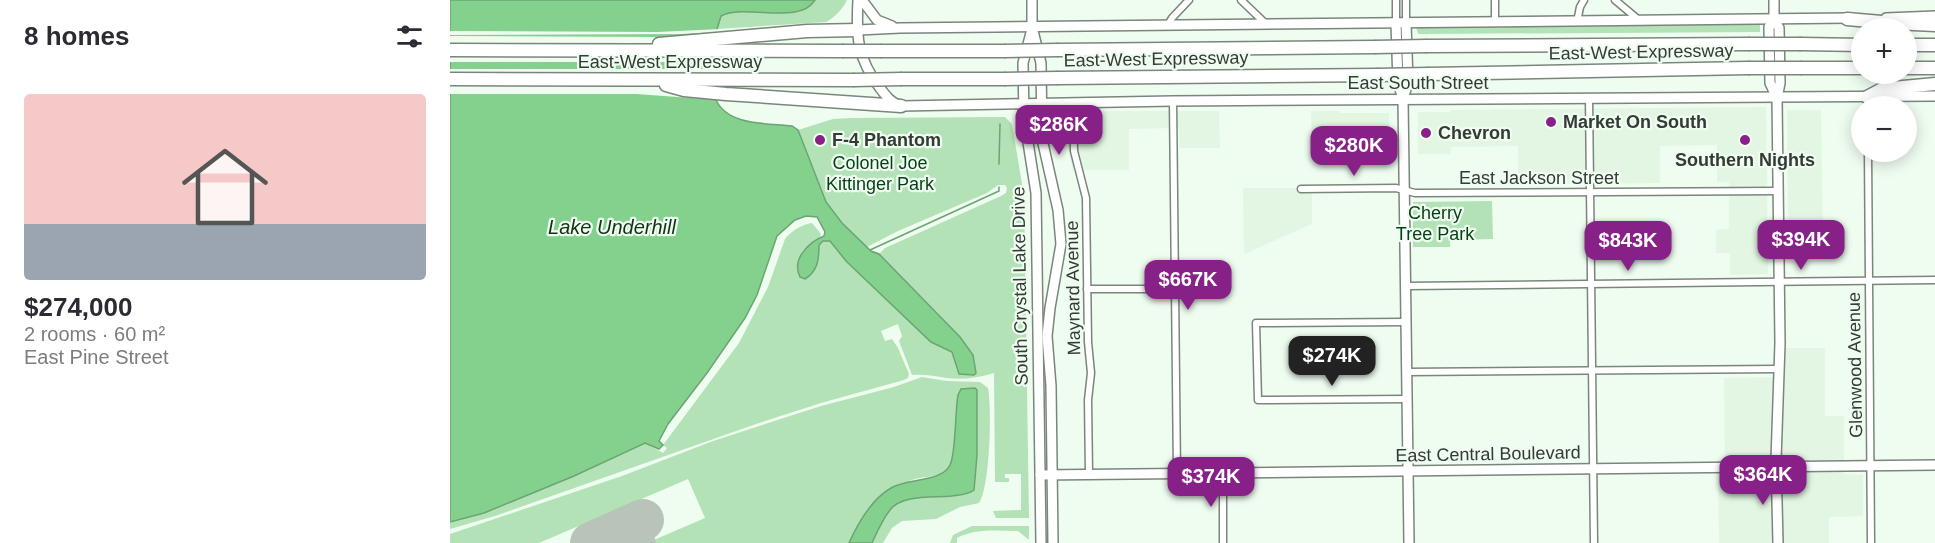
<!DOCTYPE html>
<html lang="en">
<head>
<meta charset="utf-8">
<style>
  :root { --surface:#fff; --page:#f7f7f7; --text:#2b2b33; --muted:#7c7c81; --line:#e1e1e2; --accent:#872188 }
  body { margin:0; font-family:Helvetica,sans-serif; background:var(--page); color:var(--text); height:100vh; display:flex; flex-direction:column; font-size:22px; white-space:nowrap }
  * { box-sizing:border-box; margin:0 }
  p { font-size:20px; color:var(--muted) }
  .icon { flex:none; width:33px; height:33px; fill:none; stroke:currentColor; stroke-width:2; stroke-linecap:round; stroke-linejoin:round }
  .map { position:relative; flex:1; overflow:hidden }
  .panel { display:flex; flex-direction:column; background:var(--surface); width:450px }
  .panel>* { flex:none }
  .fabs { position:absolute; left:1401px; top:18px; display:grid; gap:12px }
  .fabs a { display:grid; place-items:center; width:66px; height:66px; border-radius:50%; background:var(--surface); box-shadow:0 3px 15px #0003; font-size:30px }
  .price { position:absolute; translate:-50% -51px; padding:0 14px; border-radius:12px; background:var(--accent); color:#fff; font-size:20px; line-height:39px; filter:drop-shadow(0 2px 3px #0008) }
  .price::after { content:''; position:absolute; left:50%; top:36px; width:18px; height:14px; margin-left:-9px; background:inherit; clip-path:polygon(0 0,100% 0,50% 100%) }
  .price.current { background:#222; color:#fff }
  ul { padding:0; list-style:none }
  li { display:grid; align-content:center; gap:12px; height:318px; padding:0 24px }
  li+li { border-top:2px solid var(--line) }
  li span { display:grid; place-items:center; height:186px; border-radius:6px; color:#555 }
  li>.icon { margin-inline-start:auto }
  span .icon { width:108px; height:108px; fill:#fffc; stroke-width:1 }
  li b { font-size:26px }
  h2 { display:flex; justify-content:space-between; align-items:center; height:72px; padding:0 24px; font-size:26px }
  main { display:flex; flex:1; min-height:0 }
  .map>svg:first-child { display:block }
  .built { fill:#e2f6e3 }
  .green { fill:#b2e2b6 }
  .water { fill:#84d18e; stroke:#6ca473; stroke-width:1.5 }
  .pier { fill:#effcf0 }
  .lines { fill:none; stroke-linecap:round; stroke-linejoin:round }
  .stream { stroke:#6ca473; stroke-width:1.5 }
  .taxiway { stroke:#b8c4ba; stroke-width:16 }
  .runway { stroke:#b8c4ba; stroke-width:42 }
  .street-casing { stroke:#7a867b; stroke-width:9 }
  .secondary-casing { stroke:#7a867b; stroke-width:12 }
  .highway-casing { stroke:#7a867b; stroke-width:15 }
  .street { stroke:#fff; stroke-width:6 }
  .secondary { stroke:#fff; stroke-width:9 }
  .highway { stroke:#fff; stroke-width:12 }
  .highway-bridge-casing { stroke:#7a867b; stroke-width:15; stroke-linecap:butt }
  .highway-bridge { stroke:#fff; stroke-width:12 }
  .poi-dot { fill:#872188; stroke:#effcf0; stroke-width:2 }
  .labels { text-anchor:middle; dominant-baseline:central; stroke-width:4.5; stroke-linejoin:round; paint-order:stroke }
  .street-label { font-size:18px; fill:#343a35; stroke:#effcf0 }
  .poi-label { font-size:18px; font-weight:bold; fill:#343a35; stroke:#effcf0; text-anchor:start }
  .park-label { font-size:18px; fill:#053f15; stroke:#effcf0 }
  .water-label { font-size:20px; font-style:italic; fill:#123218; stroke:#effcf0 }
</style>
</head>
<body>
<main>
<section class="panel">
<h2>8 homes<svg class="icon" aria-label="filters" viewBox="0 0 24 24"><path d="M4 7h16M4 17h16"/><circle cx="9" cy="7" r="2"/><circle cx="15" cy="17" r="2"/></svg></h2>
<ul>
<li><span style="background:linear-gradient(#f6c9c9 70%,#9aa5b1 0)"><svg class="icon" aria-label="home" viewBox="0 0 24 24"><path d="M3 11l9-7 9 7M6 9v11h12V9"/></svg></span><div><b>$274,000</b><p>2 rooms · 60 m²</p><p>East Pine Street</p></div></li>
</ul>
</section>
<div class="map">
<svg width="1485" height="543" viewBox="0 0 1485 543">
  <rect width="100%" height="100%" fill="#effcf0"/>
  <g class="built">
    <path d="M1316,107L1318,274L1280,275V253H1266V230L1279,229V182H1267V145L1210,146V183L1068,184V146L1001,147V154H968V112H1000V110Z"/>
    <path d="M1337,110H1371L1373,246L1338,247Z"/>
    <path d="M629,111H769L770,148H729V128L679,129V170H623L618,150L617,113Z"/>
    <path d="M861,111H889L890,113H939V139L921,146L862,147Z"/>
    <path d="M793,188H862V224L794,254Z"/>
    <path d="M1328,348H1375V416H1394V474L1413,475V516L1379,517V543H1269L1268,475H1275L1274,378L1328,377Z"/>
  </g>
  <g class="green">
    <path d="M365,0H397C393,9 385,17 376,22L267,29L271,16L277,13L362,5Z"/>
    <path d="M1310,23V32L968,34L966,27Z"/>
    <path d="M555,117L562,124L574,196L579,518H546L543,511L571,510V474H555V478H559V482H545L544,373C528,378 512,380 496,378C484,376 475,374 462,375L449,341L452,336L448,324L431,331L435,341L442,339L448,348L459,374L458,378L454,380L371,403L306,424L45,516L0,529V522L34,513L136,471L195,443L213,453L217,448L213,445L289,343L318,287L335,239C340,232 352,224 362,223L371,234L370,237L352,251L348,273L369,258L368,245L373,241H380L396,261L481,342L502,352L507,371L524,362C522,342 447,274 429,254L435,248L551,196L556,193L557,188L555,185H548L537,193L448,231L417,247L392,223L376,202L348,130L383,119L400,118Z"/>
    <path d="M1042,201L1043,239L1000,240V247H963V202Z"/>
    <path d="M472,377L497,381L530,382L538,388C542,408 540,487 529,503L510,507L486,519L452,521L442,528L433,543H422C427,532 432,520 440,510C452,494 483,498 502,496C509,495 518,495 524,490L527,455V390L516,388L503,450C503,486 475,471 456,483C445,489 416,517 408,526C404,531 402,538 399,543H205L204,540L255,518L238,479L89,543H0V534L172,476L263,441L371,406L444,387Z"/>
    <path d="M522,526H579V540L568,531C547,531 527,528 507,538V543H500L503,535Z"/>
  </g>
  <g class="water">
    <path d="M0,0H365C349,26 296,3 271,16L267,29L266,100C278,126 317,123 342,126L348,130L376,202L392,223L421,251L429,254L510,337L523,355L526,373L524,375L509,374L502,352L481,342L396,261L380,241H373L369,245C369,259 368,271 355,279L350,277C341,259 359,242 374,236L375,232L367,217L356,216L345,220L327,236L307,295L295,318L257,373L218,424L209,441L213,445L209,449L195,443L124,476L34,513L0,522Z"/>
    <path d="M525,388L527,390V455L524,490C518,495 509,495 502,496C483,498 452,494 440,510C432,520 427,532 422,543H399C408,523 422,499 441,488C458,478 492,482 500,465C506,454 505,411 508,395L511,389Z"/>
  </g>
  <g class="pier">
    <path d="M270,29L269,32L231,34L0,35V31L208,32Z"/>
    <path d="M269,34V62H0V36L209,37Z"/>
    <path d="M0,69H269V100L186,94H0Z"/>
  </g>
  <g class="lines">
    <g class="stream">
      <path d="M549,164L550,124"/>
      <path d="M420,250L549,191V187"/>
    </g>
    <path class="taxiway" d="M189,522L198,543"/>
    <path class="runway" d="M141,543L193,520"/>
    <g class="street-casing">
      <g id="street">
        <path d="M791,0L816,24"/>
        <path d="M946,0V23"/>
        <path d="M956,0V23"/>
        <path d="M1165,0L1190,21"/>
        <path d="M1045,22V0"/>
        <path d="M1127,22L1130,7L1134,0"/>
        <path d="M718,25L722,18L739,0"/>
        <path d="M1139,98L1144,543"/>
        <path d="M723,101L727,474"/>
        <path d="M623,102L624,151L636,198L638,342L641,373L638,400L639,474"/>
        <path d="M1418,152L1421,543"/>
        <path d="M851,189L946,188L965,193L1327,191"/>
        <path d="M956,286L1485,280"/>
        <path d="M637,289H725"/>
        <path d="M956,322L806,323L808,400L957,399"/>
        <path d="M957,372L1328,369"/>
        <path d="M773,473V543"/>
      </g>
    </g>
    <g class="secondary-casing">
      <g id="secondary">
        <path d="M408,0C406,37 407,58 430,88C436,96 441,103 451,106C542,105 632,102 723,101L1485,96"/>
        <path d="M412,0L427,20L442,26"/>
        <path d="M582,0V27L591,63L592,139L608,210L611,244L600,308L597,336L601,386L603,543"/>
        <path d="M1324,0V19L1329,28L1330,83L1327,98L1330,343L1326,460L1328,543"/>
        <path d="M1436,18L1485,16"/>
        <path d="M1324,19L1319,27L1320,83L1327,98"/>
        <path d="M946,23L948,83L953,99L959,543"/>
        <path d="M582,29L573,63L574,117L586,193L591,543"/>
        <path d="M408,30L450,28L1401,18"/>
        <path d="M953,99L958,83L956,23"/>
        <path d="M590,475L1485,465"/>
      </g>
    </g>
    <g class="highway-casing">
      <g id="highway">
        <path d="M1397,19L1443,23L1485,25"/>
        <path d="M209,44L357,31L408,30"/>
        <path d="M1351,44L1412,45"/>
        <path d="M1456,45H1485"/>
        <path d="M977,46L1298,44"/>
        <path d="M0,50L392,51"/>
        <path d="M608,50L925,47"/>
        <path d="M432,51H554"/>
        <path d="M1352,68H1412"/>
        <path d="M1456,68H1485"/>
        <path d="M979,74L1298,68"/>
        <path d="M608,78L927,75"/>
        <path d="M0,79L403,80"/>
        <path d="M452,79H554"/>
        <path d="M216,85L234,90L276,94L451,106"/>
        <path d="M1417,97L1432,89L1485,84"/>
      </g>
    </g>
    <use href="#street" class="street"/>
    <use href="#secondary" class="secondary"/>
    <use href="#highway" class="highway"/>
    <g class="highway-bridge-casing">
      <g id="highway-bridge">
        <path d="M1298,44H1351"/>
        <path d="M925,47L977,46"/>
        <path d="M392,51H432"/>
        <path d="M554,51L608,50"/>
        <path d="M1298,68H1352"/>
        <path d="M927,75L979,74"/>
        <path d="M554,79L608,78"/>
        <path d="M403,80L452,79"/>
      </g>
    </g>
    <use href="#highway-bridge" class="highway-bridge"/>
  </g>
  <g class="poi-dot">
    <circle cx="1101" cy="122" r="6"/>
    <circle cx="976" cy="133" r="6"/>
    <circle cx="370" cy="140" r="6"/>
    <circle cx="1295" cy="140" r="6"/>
  </g>
  <g class="labels">
    <g class="street-label">
      <text transform="translate(1191 52) rotate(-1)">East-West Expressway</text>
      <text transform="translate(706 59) rotate(-1)">East-West Expressway</text>
      <text x="220" y="62">East-West Expressway</text>
      <text x="968" y="83">East South Street</text>
      <text x="1089" y="178">East Jackson Street</text>
      <text transform="translate(570 286) rotate(-91)">South Crystal Lake Drive</text>
      <text transform="translate(623 288) rotate(-91)">Maynard Avenue</text>
      <text transform="translate(1405 365) rotate(-91)">Glenwood Avenue</text>
      <text transform="translate(1038 454) rotate(-1)">East Central Boulevard</text>
    </g>
    <g class="poi-label">
      <text x="1113" y="122">Market On South</text>
      <text x="988" y="133">Chevron</text>
      <text x="382" y="140">F-4 Phantom</text>
      <text x="1295" y="160" text-anchor="middle">Southern Nights</text>
    </g>
    <g class="park-label">
      <text x="430" y="163">Colonel Joe<tspan x="430" dy="21">Kittinger Park</tspan></text>
      <text x="985" y="213">Cherry<tspan x="985" dy="21">Tree Park</tspan></text>
    </g>
    <g class="water-label">
      <text x="162" y="227">Lake Underhill</text>
    </g>
  </g>
</svg>
<div class="fabs">
<a>+</a>
<a>−</a>
</div>
<b class="price" style="left:609px;top:156px">$286K</b>
<b class="price" style="left:904px;top:177px">$280K</b>
<b class="price" style="left:1351px;top:271px">$394K</b>
<b class="price" style="left:1178px;top:272px">$843K</b>
<b class="price" style="left:738px;top:311px">$667K</b>
<b class="price current" style="left:882px;top:387px">$274K</b>
<b class="price" style="left:1313px;top:506px">$364K</b>
<b class="price" style="left:761px;top:508px">$374K</b>
</div>
</main>
</body>
</html>
